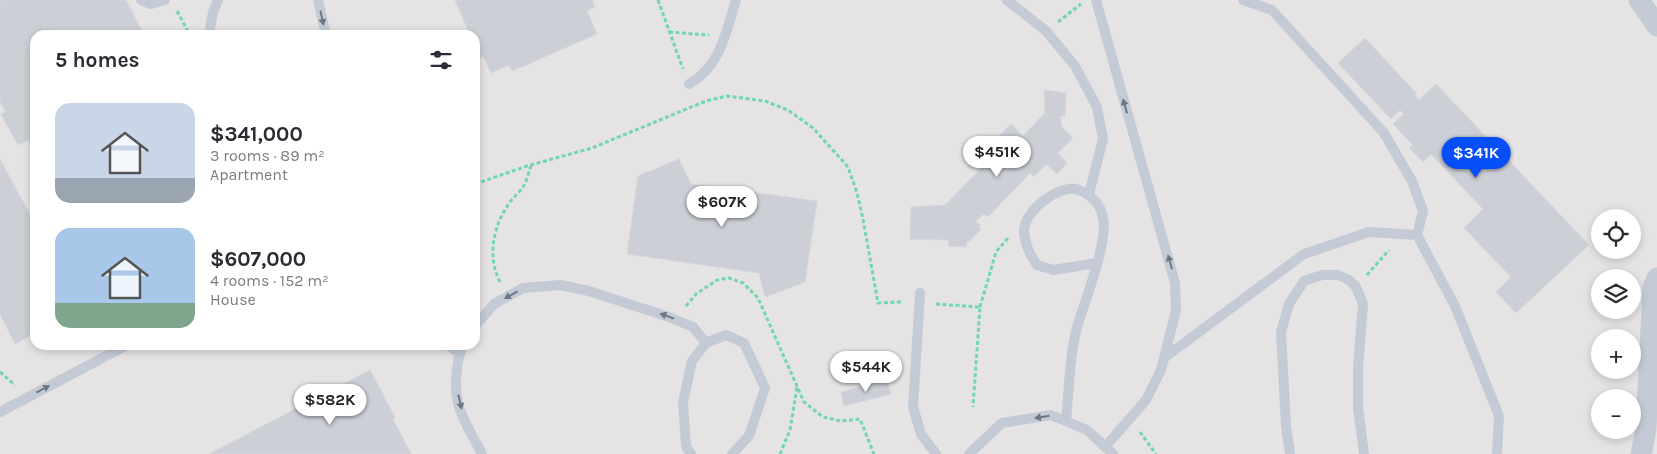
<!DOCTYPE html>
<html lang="en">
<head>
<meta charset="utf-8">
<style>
  :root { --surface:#fff; --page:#f7f7f7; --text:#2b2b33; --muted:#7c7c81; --accent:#064ef9 }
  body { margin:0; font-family:Karla,sans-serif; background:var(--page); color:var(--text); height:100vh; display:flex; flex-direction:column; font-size:19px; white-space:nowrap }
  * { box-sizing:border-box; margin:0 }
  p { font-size:16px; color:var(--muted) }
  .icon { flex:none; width:28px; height:28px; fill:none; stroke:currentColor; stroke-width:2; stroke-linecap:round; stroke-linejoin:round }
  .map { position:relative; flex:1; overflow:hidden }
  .details { position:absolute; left:30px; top:30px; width:450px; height:320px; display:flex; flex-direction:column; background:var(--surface); border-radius:15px; box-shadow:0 2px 8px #0003 }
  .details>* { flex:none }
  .buttons { position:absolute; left:1591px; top:209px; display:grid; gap:10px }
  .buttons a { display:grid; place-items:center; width:50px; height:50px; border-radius:50%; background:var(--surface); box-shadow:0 2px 8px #0003; font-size:25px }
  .price { position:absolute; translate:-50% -42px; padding:0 11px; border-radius:18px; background:#fff; color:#222; font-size:16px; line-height:32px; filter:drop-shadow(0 1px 2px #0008) }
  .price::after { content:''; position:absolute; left:50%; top:30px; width:15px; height:11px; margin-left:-8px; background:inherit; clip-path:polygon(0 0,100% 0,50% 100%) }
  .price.on { background:var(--accent); color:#fff }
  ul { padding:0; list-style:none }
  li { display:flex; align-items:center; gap:15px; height:125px; padding:0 25px }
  li span { display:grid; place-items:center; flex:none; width:140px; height:100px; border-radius:15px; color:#555 }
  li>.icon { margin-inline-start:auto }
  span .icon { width:60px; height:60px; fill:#fffc; stroke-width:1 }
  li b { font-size:21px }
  h2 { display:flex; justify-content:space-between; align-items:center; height:60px; padding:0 25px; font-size:21px }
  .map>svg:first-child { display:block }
  .education { fill:#e5e3e3; fill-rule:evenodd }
  .building { fill:#cdcfd7; stroke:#d5d6dd }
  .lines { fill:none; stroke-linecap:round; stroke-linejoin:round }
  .path { stroke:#71d6b2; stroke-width:3; stroke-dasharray:4 2.5; stroke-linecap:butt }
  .service { stroke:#c4cbd7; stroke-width:10 }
  .minor { stroke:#c4cbd7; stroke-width:21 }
  .oneway { fill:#6c7684 }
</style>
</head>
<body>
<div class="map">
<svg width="1657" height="454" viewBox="0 0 1657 454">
  <rect width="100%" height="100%" fill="#f4f2f1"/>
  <path class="education" d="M0,0H1657V454H0ZM35,35H475V345H35ZM1600,218H1632V250H1600ZM1600,278H1632V310H1600ZM1600,338H1632V370H1600ZM1600,398H1632V430H1600Z"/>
  <g class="building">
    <path d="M0,0H126L144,35H35V148L33,149L28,140L18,145L1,114L6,112L0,102Z"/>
    <path d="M455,0H592L595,7L587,11L597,34L512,71L509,65L491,73L483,56L480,58L475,46V35H470Z"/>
    <path d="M1365,38L1417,94L1415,96L1419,100L1436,84L1589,245L1516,313L1496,292L1511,277L1464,228L1483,209L1431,154L1423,162L1409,148L1413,145L1393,124L1404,114L1400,110L1391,119L1338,63Z"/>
    <path d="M1044,90L1066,93L1065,116H1060L1062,127L1073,138L1058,153L1067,163L1057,174L1046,164L1034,177L1030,173L988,217L984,214L976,221L980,225L979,227L981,229L969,242L968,240L966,247L948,246L949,240L910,239L911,207L945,205L1002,147L995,140L1011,124L1023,136L1045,113Z"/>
    <path d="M0,159L35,224V333L15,344L0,314Z"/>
    <path d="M679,159L691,184L817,201L805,282L765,297L759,273L627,254L638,176Z"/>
    <path d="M370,370L395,417L393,419L411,454H209Z"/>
    <path d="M887,380L891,394L844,406L841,392Z"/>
  </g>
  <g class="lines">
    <g class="path">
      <path d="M658,0L683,69"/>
      <path d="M177,11L190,35"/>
      <path d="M1058,22L1081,4"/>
      <path d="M669,32L709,35"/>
      <path d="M475,184L527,166L592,148L706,101L727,96L765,101L788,110L813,128L848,167L857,193L863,219L878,303L903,302"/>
      <path d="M1367,275L1389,250"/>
      <path d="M500,282C487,257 493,227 508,205C512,198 519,193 523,187C527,181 529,172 531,165"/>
      <path d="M936,304L980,307L973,407"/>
      <path d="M686,306L696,294L717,280L729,278L743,283L758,298L804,402L823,417L841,421L860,419L874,454"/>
      <path d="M980,307L996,252L1008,238"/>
      <path d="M0,372L15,385"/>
      <path d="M1140,432L1156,454"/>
      <path d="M780,454L790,430L797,387"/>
    </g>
    <g class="service">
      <path d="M141,0L151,4L165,0"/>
      <path d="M318,0L326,35"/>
      <path d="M1007,0L1046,31L1075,66L1097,107L1103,139L1089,194"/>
      <path d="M1096,0L1175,283L1176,310L1161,370L1146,400L1105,447"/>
      <path d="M1243,0L1272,10L1384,133L1412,181L1423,211L1417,235"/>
      <path d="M209,35L213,12L218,0"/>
      <path d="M689,84C721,66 726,32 736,0"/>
      <path d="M920,293L913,407L921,434L936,454"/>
      <path d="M475,326L494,304L523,288L560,285L589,291L669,317L693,327L706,343"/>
      <path d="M448,345L459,354"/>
      <path d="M463,345C456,362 454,385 458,403C462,420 474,438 482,454"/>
      <path d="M1164,358L1304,254L1369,232L1417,235L1455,306L1499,416L1497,454"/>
      <path d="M0,412L127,345"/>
      <path d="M1066,421C1069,392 1069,360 1076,331C1083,304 1109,243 1103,217C1100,204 1091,195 1079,190C1060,183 1025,210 1024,230C1024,244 1030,254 1037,265L1053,270L1097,263"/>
      <path d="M691,454L686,446L683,402L692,361L706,343L726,335L744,343L765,388L749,436L732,454"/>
      <path d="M969,454L1002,423L1051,415L1087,430L1113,454"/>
      <path d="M1290,454L1286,426L1281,332L1289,304L1304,281L1322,275H1338L1349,280L1356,287L1363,304L1358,367V408L1364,454"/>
    </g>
    <g class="minor">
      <path d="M1639,0L1657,26"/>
      <path d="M1641,454L1646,429L1653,287L1657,278"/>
    </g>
  </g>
  <defs><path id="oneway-solid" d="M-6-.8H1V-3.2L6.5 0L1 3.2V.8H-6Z" transform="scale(1.25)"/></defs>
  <g class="oneway">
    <use href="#oneway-solid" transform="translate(322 18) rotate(78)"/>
    <use href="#oneway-solid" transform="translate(1125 106) rotate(-106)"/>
    <use href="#oneway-solid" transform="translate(1170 262) rotate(-106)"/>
    <use href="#oneway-solid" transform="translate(511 295) rotate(151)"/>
    <use href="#oneway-solid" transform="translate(667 316) rotate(-160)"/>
    <use href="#oneway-solid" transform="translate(43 389) rotate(-28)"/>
    <use href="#oneway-solid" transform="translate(460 402) rotate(77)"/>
    <use href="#oneway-solid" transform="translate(1042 417) rotate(171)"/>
  </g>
</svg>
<div class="buttons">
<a><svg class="icon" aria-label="locate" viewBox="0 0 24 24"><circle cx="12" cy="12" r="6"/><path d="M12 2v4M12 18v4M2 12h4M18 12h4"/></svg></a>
<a><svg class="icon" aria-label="layers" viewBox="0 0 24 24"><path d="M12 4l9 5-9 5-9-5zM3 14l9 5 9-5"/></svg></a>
<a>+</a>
<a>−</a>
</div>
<b class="price" style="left:997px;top:178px">$451K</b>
<b class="price on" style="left:1476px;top:179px">$341K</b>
<b class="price" style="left:722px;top:228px">$607K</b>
<b class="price" style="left:866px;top:393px">$544K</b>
<b class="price" style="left:330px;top:426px">$582K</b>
<section class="details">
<h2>5 homes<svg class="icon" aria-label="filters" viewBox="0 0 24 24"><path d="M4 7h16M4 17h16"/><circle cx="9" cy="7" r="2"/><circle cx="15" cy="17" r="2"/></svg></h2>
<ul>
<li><span style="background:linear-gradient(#c9d6e8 75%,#9aa5b1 0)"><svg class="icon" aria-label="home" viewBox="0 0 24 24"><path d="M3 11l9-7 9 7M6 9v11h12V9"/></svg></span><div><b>$341,000</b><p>3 rooms · 89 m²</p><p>Apartment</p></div></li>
<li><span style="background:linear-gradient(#a9c7e8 75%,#7fa58c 0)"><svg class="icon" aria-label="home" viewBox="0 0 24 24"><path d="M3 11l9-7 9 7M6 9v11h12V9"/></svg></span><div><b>$607,000</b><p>4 rooms · 152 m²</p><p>House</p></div></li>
</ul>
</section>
</div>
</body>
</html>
